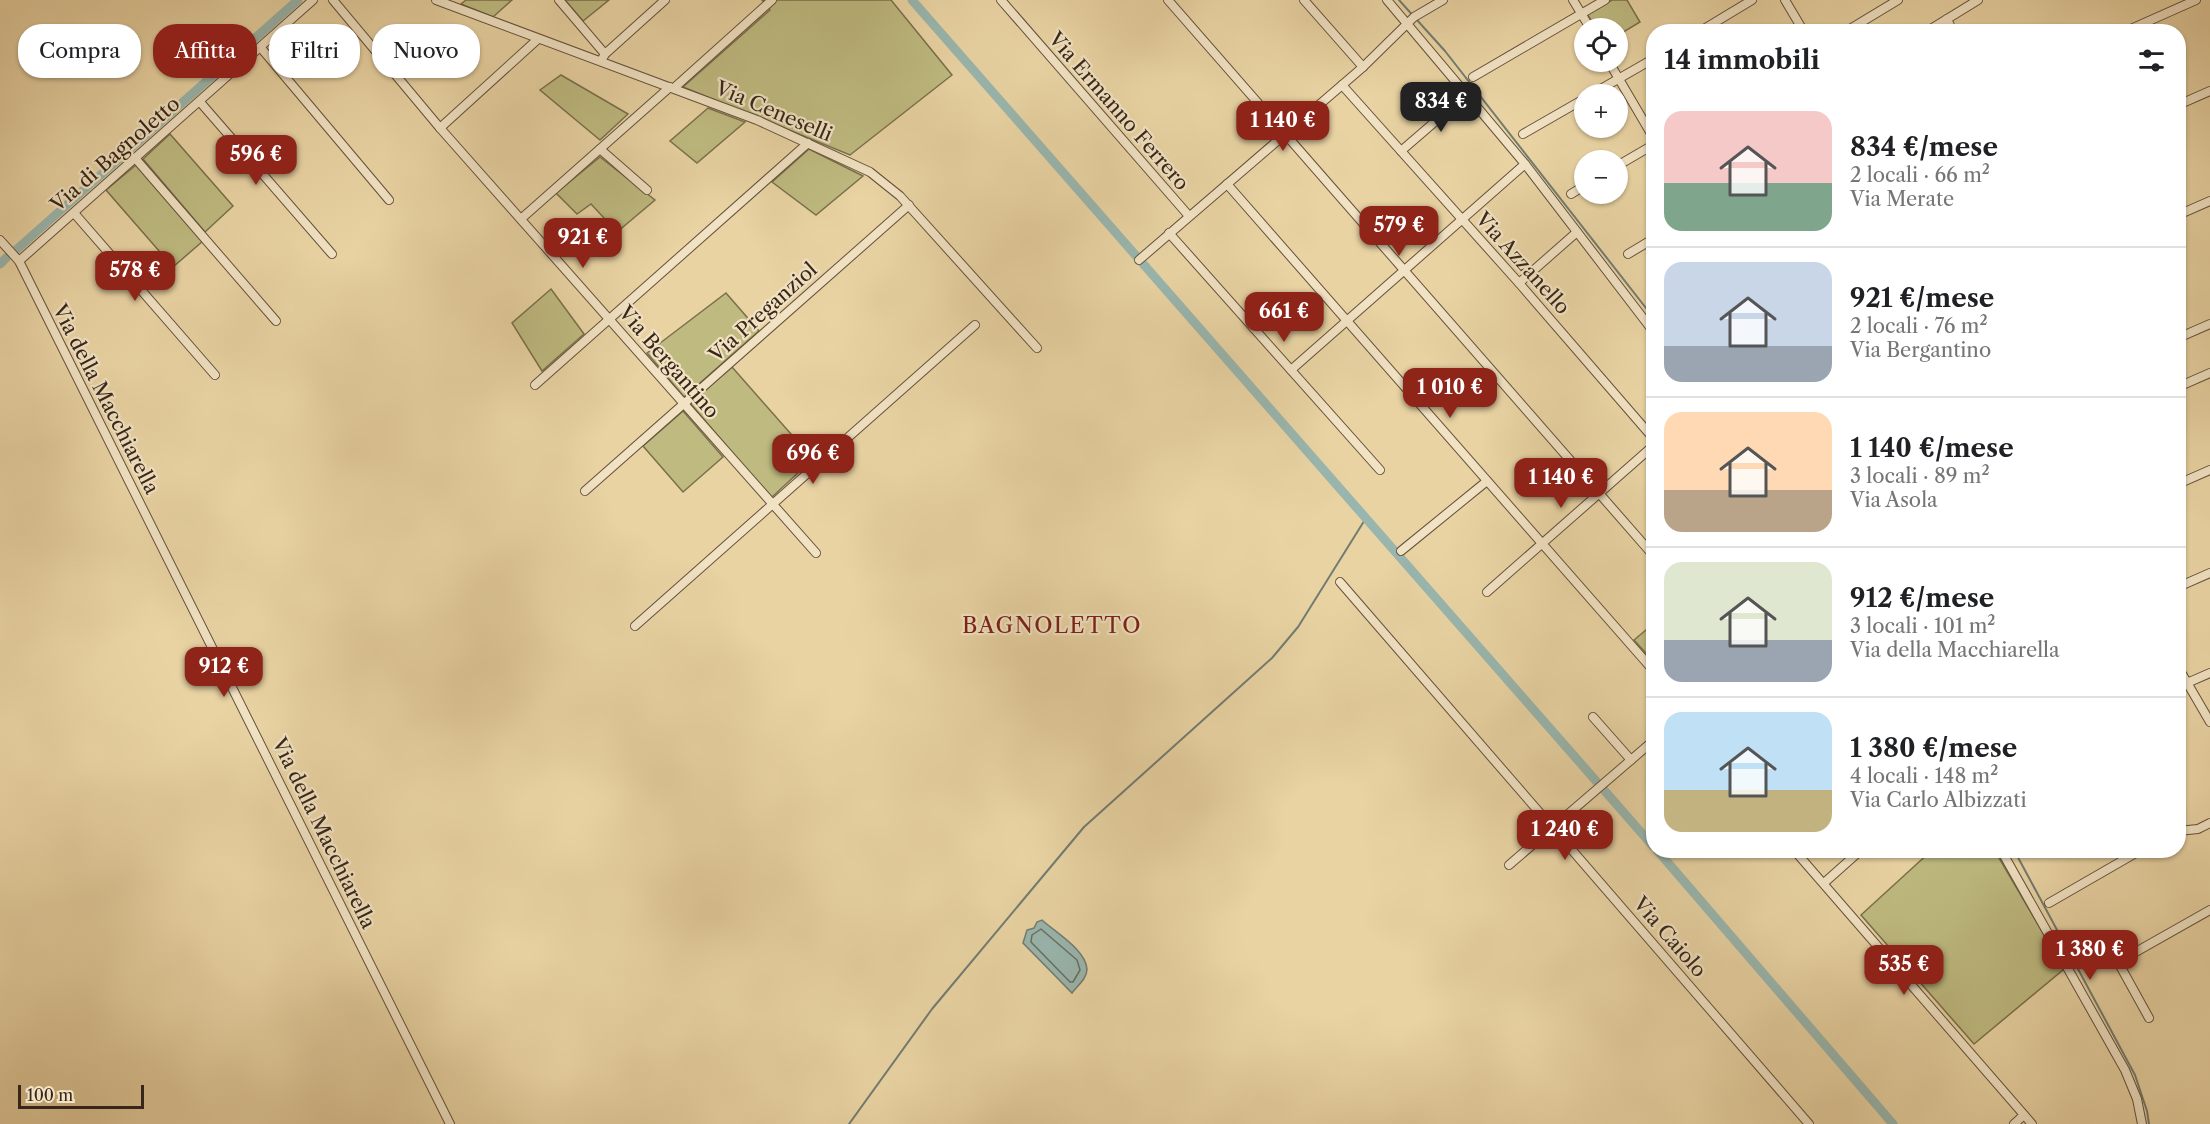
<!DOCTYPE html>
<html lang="it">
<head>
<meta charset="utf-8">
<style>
  :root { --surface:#fff; --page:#f6f6f6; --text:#202124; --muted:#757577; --line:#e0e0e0; --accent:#8f2418 }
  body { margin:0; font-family:"Libre Caslon Text",serif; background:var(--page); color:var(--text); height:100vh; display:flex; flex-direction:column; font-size:22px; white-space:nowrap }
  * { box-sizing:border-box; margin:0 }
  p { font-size:20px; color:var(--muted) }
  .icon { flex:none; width:33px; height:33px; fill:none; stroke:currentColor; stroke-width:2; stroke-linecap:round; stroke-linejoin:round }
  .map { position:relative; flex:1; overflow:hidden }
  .drawer { position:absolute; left:1646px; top:24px; width:540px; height:834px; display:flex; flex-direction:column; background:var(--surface); border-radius:24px; box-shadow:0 2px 4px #0004 }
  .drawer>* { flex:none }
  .top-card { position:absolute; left:18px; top:24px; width:570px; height:54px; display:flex; gap:12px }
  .fabs { position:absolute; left:1574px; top:18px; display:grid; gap:12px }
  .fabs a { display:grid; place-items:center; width:54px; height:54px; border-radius:50%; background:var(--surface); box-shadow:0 2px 4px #0004; font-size:30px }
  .scale { position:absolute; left:18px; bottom:15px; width:126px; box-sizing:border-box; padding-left:6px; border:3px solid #372619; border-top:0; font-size:16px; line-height:21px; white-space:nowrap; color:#372619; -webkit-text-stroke:4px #f1e2c3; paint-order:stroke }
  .price { position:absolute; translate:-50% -51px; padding:0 14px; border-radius:12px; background:var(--accent); color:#fff; font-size:20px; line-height:39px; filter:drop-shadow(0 2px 3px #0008) }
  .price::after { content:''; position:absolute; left:50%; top:36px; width:18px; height:14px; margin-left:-9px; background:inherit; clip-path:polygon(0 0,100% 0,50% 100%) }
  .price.current { background:#222; color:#fff }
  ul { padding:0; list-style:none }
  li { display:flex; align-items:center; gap:18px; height:150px; padding:0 18px }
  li+li { border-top:2px solid var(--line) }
  li span { display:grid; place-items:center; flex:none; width:168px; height:120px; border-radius:18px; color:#555 }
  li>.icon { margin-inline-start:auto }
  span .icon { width:72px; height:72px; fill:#fffc; stroke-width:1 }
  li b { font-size:26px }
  h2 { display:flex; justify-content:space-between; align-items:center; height:72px; padding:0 18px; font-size:26px }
  .tag { padding:0 21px; border-radius:24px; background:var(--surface); box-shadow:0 2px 4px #0004; font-size:21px; line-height:54px }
  .tag.current { background:var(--accent); color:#fff }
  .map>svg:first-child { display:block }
  .green { fill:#beba80; stroke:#7a704c; stroke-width:1.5 }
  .water { fill:#99b6ae; stroke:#727c72; stroke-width:1.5 }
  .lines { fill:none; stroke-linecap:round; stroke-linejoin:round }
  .shore { stroke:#686e64; stroke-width:1.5 }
  .stream { stroke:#727c72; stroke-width:2 }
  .canal { stroke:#99b6ae; stroke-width:9 }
  .street-casing { stroke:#64513c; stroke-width:10 }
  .street { stroke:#f1e2c3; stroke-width:8 }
  .labels { text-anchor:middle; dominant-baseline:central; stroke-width:4.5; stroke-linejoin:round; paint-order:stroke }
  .street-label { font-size:20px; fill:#372619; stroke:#f1e2c3 }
  .quarter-label { font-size:22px; letter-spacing:1.5px; fill:#7a1f14; stroke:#f1e2c3 }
</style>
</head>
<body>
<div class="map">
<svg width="2210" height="1124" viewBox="0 0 2210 1124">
  <rect width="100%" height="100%" fill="#e9d3a3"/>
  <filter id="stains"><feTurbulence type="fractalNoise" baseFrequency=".00333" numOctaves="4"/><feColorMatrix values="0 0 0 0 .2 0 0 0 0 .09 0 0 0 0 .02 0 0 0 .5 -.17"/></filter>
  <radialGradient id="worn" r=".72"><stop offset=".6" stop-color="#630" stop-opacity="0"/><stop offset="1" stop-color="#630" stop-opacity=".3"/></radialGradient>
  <g class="green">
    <path d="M466,0H512L493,17L461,4Z"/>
    <path d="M565,0H609L583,21Z"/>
    <path d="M762,0H891L952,75L850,155L683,87L770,10Z"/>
    <path d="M1612,0H1627L1640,22L1617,36V28H1596L1587,14Z"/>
    <path d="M561,75L628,114L600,140L540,90Z"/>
    <path d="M708,108L745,122L697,163L670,141Z"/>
    <path d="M170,134L233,206L205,232L143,159Z"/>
    <path d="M809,149L863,176L816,215L772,182Z"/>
    <path d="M600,157L655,200L617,232L591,204L577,214L556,193Z"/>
    <path d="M136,165L203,241L173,267L106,190Z"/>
    <path d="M551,289L584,334L542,371L512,323Z"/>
    <path d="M726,293L759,331L684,397L647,353Z"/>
    <path d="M732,367L813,459L771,498L690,403Z"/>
    <path d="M683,411L723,457L683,492L643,446Z"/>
    <path d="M1653,624V661L1634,640Z"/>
    <path d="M1931,851H1995L2064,969L1974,1044L1861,915Z"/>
  </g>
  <path class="water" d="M1042,920C1055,932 1086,950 1087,969C1087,979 1077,986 1072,993L1023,943L1027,930L1034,928L1037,922Z"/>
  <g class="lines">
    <path class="shore" d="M1041,929L1077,960L1080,970L1073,982H1070L1031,942L1032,935Z"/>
    <g class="stream">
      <path d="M1399,0L1445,51L1653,317"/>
      <path d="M2014,850L2135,1075L2147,1111L2149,1124"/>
      <path d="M849,1124L932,1009L1084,827L1272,658L1298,627L1366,518"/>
    </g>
    <g class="canal">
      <path d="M912,0L1653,846"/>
      <path d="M16,250L298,0"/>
      <path d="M0,264L6,258"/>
      <path d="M1657,850L1893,1124"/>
    </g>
    <g class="street-casing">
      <g id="street">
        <path d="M333,0L440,128L816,553"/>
        <path d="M436,0L757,120L870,172L900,196L1037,348"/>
        <path d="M559,0L605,54"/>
        <path d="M1001,0L1189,216"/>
        <path d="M1168,0L1653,555"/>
        <path d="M1304,0L1363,67"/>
        <path d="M1387,0L1525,164L1653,331"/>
        <path d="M1573,0L1590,28"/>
        <path d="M1785,0L1804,32"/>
        <path d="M1947,19L1953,32"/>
        <path d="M1699,32L1752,0"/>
        <path d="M1845,32L1898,0"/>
        <path d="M1926,32L1978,0"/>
        <path d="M2124,32L2196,0"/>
        <path d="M261,48L389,200"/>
        <path d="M601,61L605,54L665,0"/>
        <path d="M1609,62L1653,137"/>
        <path d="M1473,77L1605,0"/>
        <path d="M1342,85L1519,283L1653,438"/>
        <path d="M674,88L772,0"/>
        <path d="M1592,94L1653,59"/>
        <path d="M200,102L332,254"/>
        <path d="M2178,105L2210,91"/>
        <path d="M440,128L538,39"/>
        <path d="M1523,134L1584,99"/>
        <path d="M600,149L647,190"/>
        <path d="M1401,151L1466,95"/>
        <path d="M135,158L276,321"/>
        <path d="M1617,166L1653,145"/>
        <path d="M1227,184L1653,670"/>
        <path d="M1571,194L1584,186"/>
        <path d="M74,213L215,375"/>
        <path d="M2178,215L2210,201"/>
        <path d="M522,218L670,87"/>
        <path d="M1169,233L1380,470"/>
        <path d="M0,240L19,261L450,1124"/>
        <path d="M1628,254L1653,239"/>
        <path d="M1139,260L1363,67L1414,17L1443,0"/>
        <path d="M19,261L313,0"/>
        <path d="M1519,283L1577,232"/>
        <path d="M2178,338L2210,324"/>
        <path d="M1291,370L1525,164"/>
        <path d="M535,385L808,143"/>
        <path d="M2178,387L2210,373"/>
        <path d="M2178,484L2210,470"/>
        <path d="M585,491L909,205"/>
        <path d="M1401,551L1487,481"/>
        <path d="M1340,582L1809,1124"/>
        <path d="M2178,587L2210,573"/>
        <path d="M1487,592L1653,446"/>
        <path d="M635,626L975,325"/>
        <path d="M2178,667L2210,722"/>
        <path d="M2187,683L2210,673"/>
        <path d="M1593,717L1631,760"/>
        <path d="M2178,831L2198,829L2210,823"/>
        <path d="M1794,850L2032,1124"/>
        <path d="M2001,850L2125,1070L2137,1099L2142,1124"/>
        <path d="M1509,865L1653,741"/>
        <path d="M1824,883L1861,850"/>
        <path d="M2049,903L2141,850"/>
        <path d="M2149,1018L2118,962L2210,910"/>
        <path d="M2014,1124L2024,1115"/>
      </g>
    </g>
    <use href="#street" class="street"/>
  </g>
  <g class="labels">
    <g class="street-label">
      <text transform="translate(774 111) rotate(23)">Via Ceneselli</text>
      <text transform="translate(1119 111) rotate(49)">Via Ermanno Ferrero</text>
      <text transform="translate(115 154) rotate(-41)">Via di Bagnoletto</text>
      <text transform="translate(1523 263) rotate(48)">Via Azzanello</text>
      <text transform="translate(763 312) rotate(-42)">Via Preganziol</text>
      <text transform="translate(669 362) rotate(49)">Via Bergantino</text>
      <text transform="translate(106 399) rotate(63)">Via della Macchiarella</text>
      <text transform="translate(324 833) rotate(64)">Via della Macchiarella</text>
      <text transform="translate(1670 937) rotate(49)">Via Caiolo</text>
    </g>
    <g class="quarter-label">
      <text x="1052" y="625">BAGNOLETTO</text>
    </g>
  </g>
  <rect width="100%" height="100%" filter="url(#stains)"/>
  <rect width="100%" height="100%" fill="url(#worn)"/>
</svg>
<div class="fabs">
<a><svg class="icon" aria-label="locate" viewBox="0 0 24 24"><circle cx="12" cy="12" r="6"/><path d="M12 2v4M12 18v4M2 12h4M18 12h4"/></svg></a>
<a>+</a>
<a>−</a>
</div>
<div class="scale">100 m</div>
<b class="price current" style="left:1441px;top:133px">834 €</b>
<b class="price" style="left:1283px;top:152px">1 140 €</b>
<b class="price" style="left:256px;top:186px">596 €</b>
<b class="price" style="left:1399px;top:257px">579 €</b>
<b class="price" style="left:583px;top:269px">921 €</b>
<b class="price" style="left:135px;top:302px">578 €</b>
<b class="price" style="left:1284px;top:343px">661 €</b>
<b class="price" style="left:1450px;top:419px">1 010 €</b>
<b class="price" style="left:813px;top:485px">696 €</b>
<b class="price" style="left:1561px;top:509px">1 140 €</b>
<b class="price" style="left:224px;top:698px">912 €</b>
<b class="price" style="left:1565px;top:861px">1 240 €</b>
<b class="price" style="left:2090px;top:981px">1 380 €</b>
<b class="price" style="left:1904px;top:996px">535 €</b>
<div class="top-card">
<a class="tag">Compra</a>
<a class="tag current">Affitta</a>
<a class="tag">Filtri</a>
<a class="tag">Nuovo</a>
</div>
<section class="drawer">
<h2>14 immobili<svg class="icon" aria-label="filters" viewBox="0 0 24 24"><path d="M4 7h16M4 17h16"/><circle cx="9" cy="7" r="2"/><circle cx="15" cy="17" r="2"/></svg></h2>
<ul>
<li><span style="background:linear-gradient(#f6c9c9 60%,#7fa58c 0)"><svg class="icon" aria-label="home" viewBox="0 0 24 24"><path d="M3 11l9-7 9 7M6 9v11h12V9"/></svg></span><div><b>834 €/mese</b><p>2 locali · 66 m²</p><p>Via Merate</p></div></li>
<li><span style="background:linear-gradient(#c9d6e8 70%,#9aa5b1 0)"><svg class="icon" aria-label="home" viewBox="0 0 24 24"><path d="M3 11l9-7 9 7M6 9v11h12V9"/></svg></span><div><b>921 €/mese</b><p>2 locali · 76 m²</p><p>Via Bergantino</p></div></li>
<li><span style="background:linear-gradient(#ffd9b3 65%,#b9a48a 0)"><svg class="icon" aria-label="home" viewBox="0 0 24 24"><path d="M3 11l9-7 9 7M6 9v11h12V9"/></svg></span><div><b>1 140 €/mese</b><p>3 locali · 89 m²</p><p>Via Asola</p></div></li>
<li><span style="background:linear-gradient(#dfe7d0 65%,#9aa5b1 0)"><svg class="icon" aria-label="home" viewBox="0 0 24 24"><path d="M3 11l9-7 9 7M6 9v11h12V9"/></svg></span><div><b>912 €/mese</b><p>3 locali · 101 m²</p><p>Via della Macchiarella</p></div></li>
<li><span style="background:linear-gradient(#bfe0f5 65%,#c2b280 0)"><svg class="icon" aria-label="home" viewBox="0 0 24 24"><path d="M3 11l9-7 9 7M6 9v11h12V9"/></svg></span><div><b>1 380 €/mese</b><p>4 locali · 148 m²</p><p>Via Carlo Albizzati</p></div></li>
</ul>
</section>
</div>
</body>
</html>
